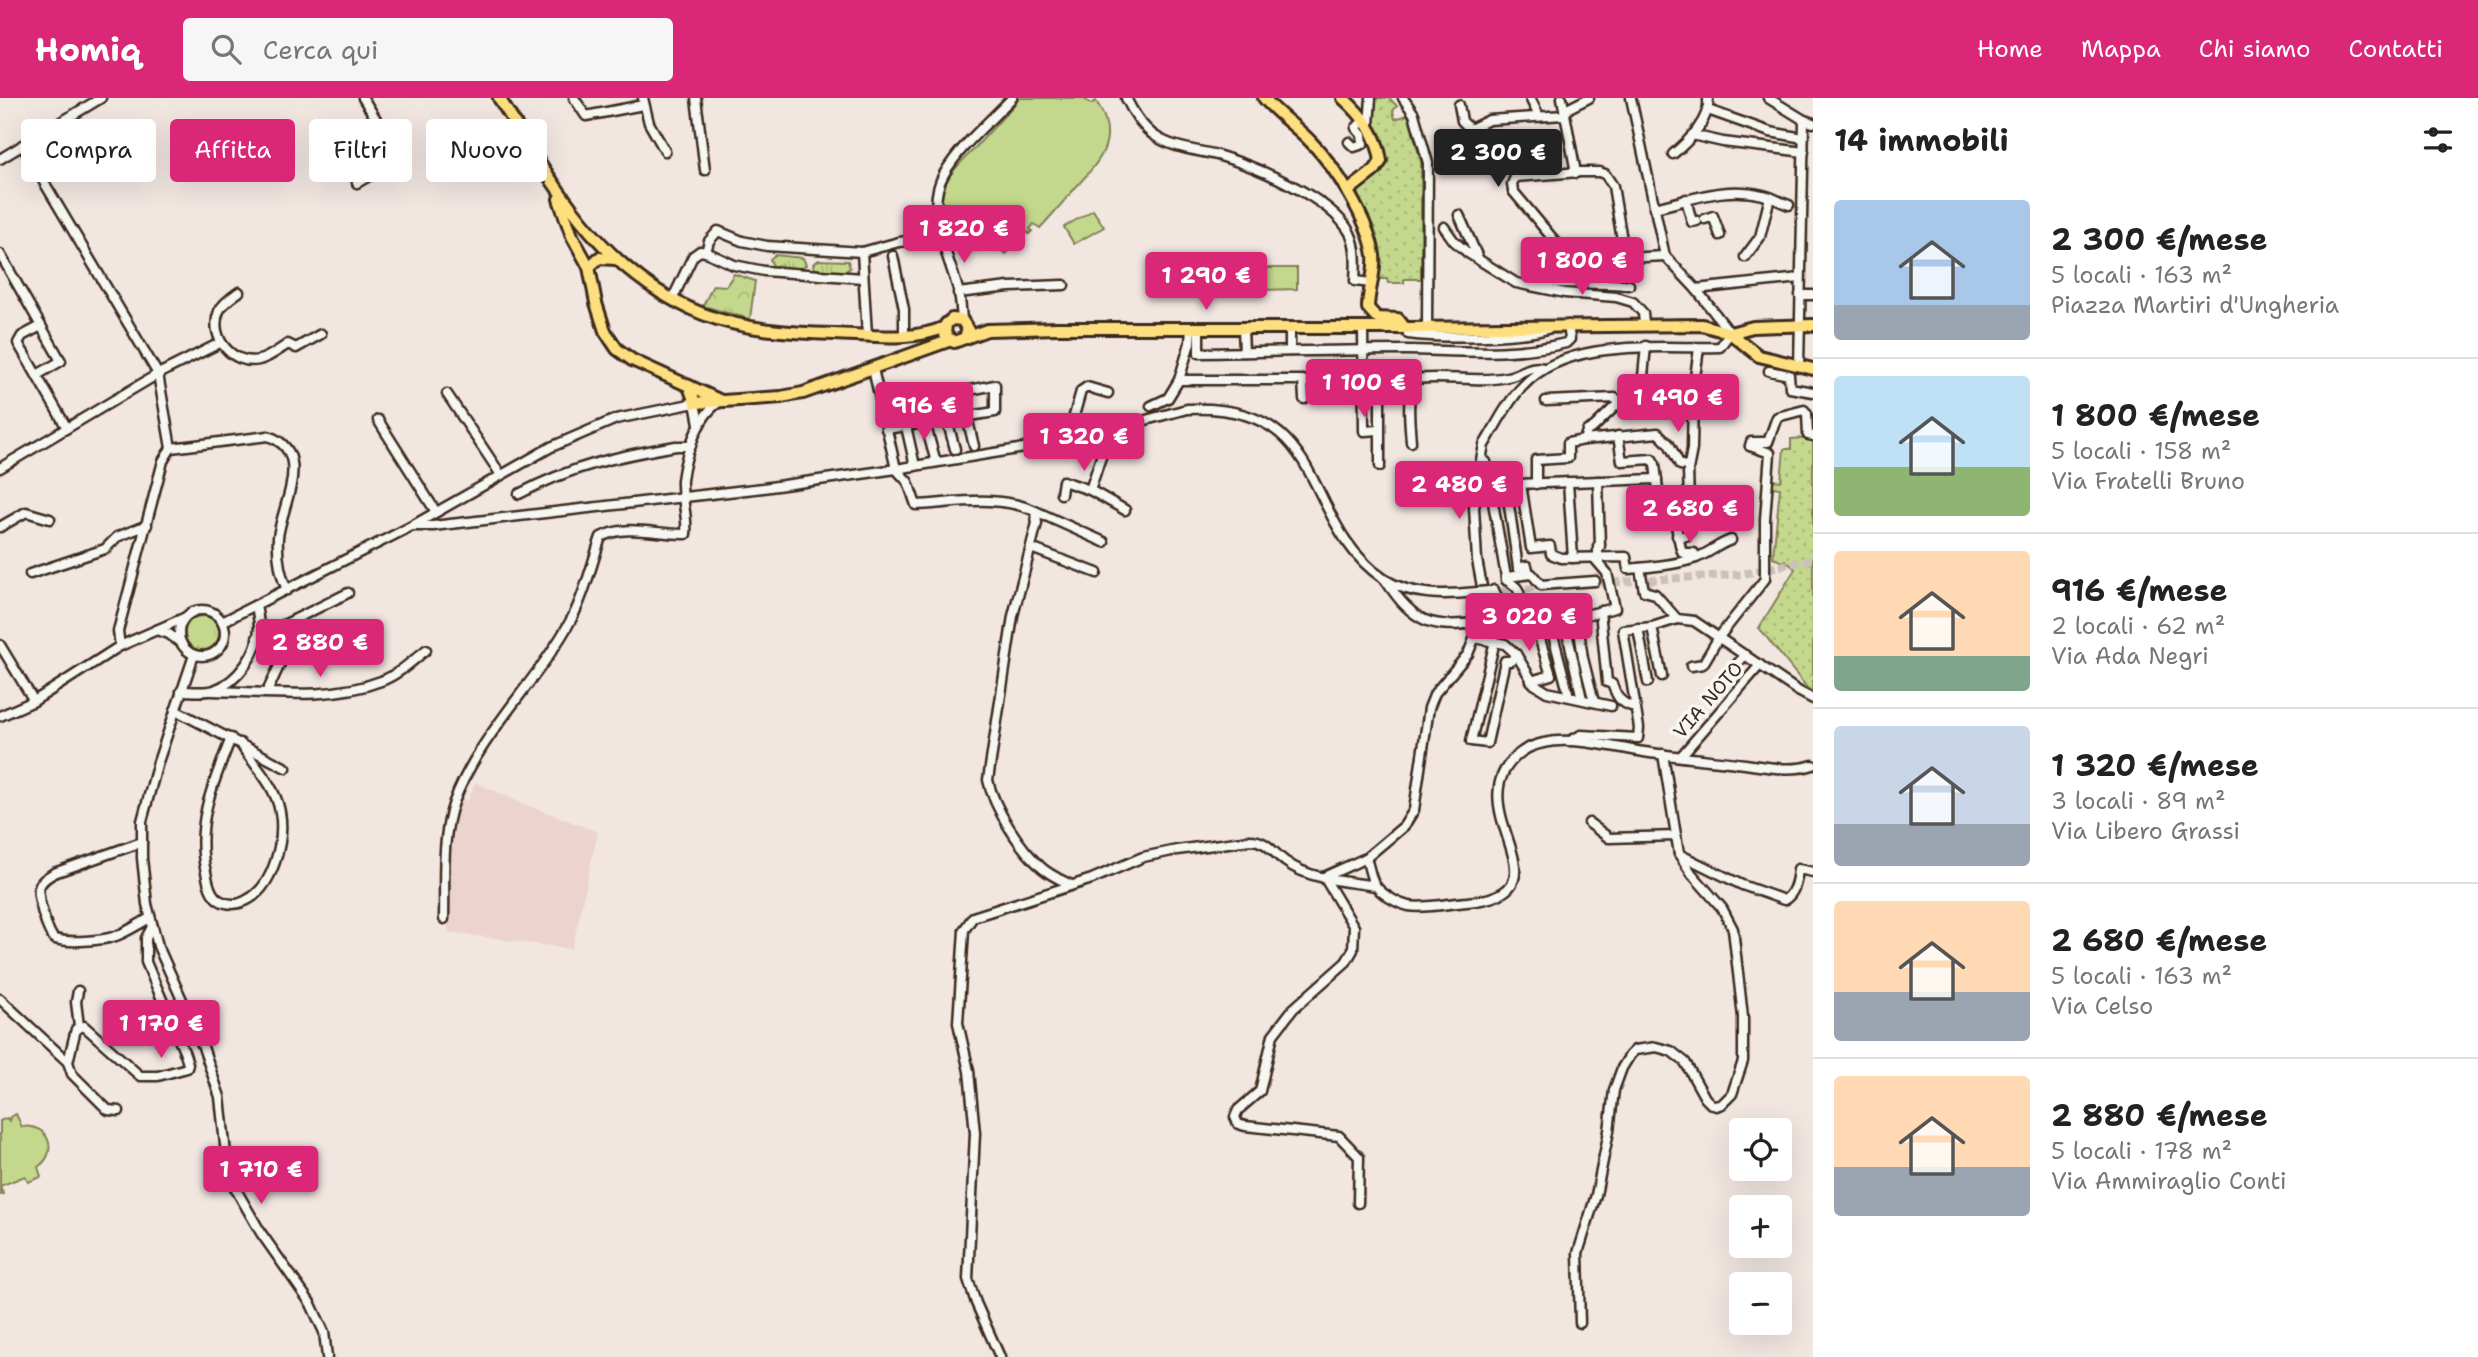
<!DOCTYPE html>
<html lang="it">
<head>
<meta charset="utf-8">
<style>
  :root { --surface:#fff; --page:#f6f6f6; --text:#222; --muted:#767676; --line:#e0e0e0; --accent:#db2777 }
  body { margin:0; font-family:"Shantell Sans",sans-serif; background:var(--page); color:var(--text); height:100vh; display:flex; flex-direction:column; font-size:26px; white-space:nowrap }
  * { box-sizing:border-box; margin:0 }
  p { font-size:23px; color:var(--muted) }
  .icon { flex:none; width:38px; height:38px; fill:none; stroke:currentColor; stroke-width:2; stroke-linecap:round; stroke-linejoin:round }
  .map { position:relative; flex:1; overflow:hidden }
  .drawer { display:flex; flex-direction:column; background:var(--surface); width:665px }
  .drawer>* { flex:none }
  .hud { position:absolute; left:21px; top:21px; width:665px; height:63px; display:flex; gap:14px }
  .buttons { position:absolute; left:1729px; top:1020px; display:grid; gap:14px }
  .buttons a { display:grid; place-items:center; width:63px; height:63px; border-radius:7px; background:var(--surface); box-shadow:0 7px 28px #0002; font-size:35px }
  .price { position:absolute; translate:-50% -60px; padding:0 16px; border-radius:7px; background:var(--accent); color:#fff; font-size:23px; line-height:46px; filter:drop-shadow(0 2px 4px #0008) }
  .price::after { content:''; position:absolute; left:50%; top:42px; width:21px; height:16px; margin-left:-10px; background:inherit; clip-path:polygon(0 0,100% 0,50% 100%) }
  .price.on { background:#222; color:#fff }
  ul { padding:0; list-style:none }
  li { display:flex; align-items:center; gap:21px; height:175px; padding:0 21px }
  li+li { border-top:2px solid var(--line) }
  li span { display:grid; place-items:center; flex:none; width:196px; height:140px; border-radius:7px; color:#555 }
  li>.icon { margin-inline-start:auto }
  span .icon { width:84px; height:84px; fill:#fffc; stroke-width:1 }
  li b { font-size:30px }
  h2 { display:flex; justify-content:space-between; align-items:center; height:84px; padding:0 21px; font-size:30px }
  .tag { padding:0 24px; border-radius:7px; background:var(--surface); box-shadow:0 7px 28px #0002; font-size:24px; line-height:63px }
  .tag.on { background:var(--accent); color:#fff }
  header { display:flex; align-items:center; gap:42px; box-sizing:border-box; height:98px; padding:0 35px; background:var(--accent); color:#fff }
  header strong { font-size:33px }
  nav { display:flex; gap:38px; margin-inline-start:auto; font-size:24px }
  .search { width:490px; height:63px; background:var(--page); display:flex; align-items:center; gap:18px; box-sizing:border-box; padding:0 24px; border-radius:7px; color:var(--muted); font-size:26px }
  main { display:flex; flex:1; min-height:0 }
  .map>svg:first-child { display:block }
  .built { fill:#edd3cd }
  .grass { fill:url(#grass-tufts); stroke:#808156; stroke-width:2 }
  .forest { fill:url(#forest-crowns); stroke:#808156; stroke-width:2 }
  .park { fill:url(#park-dots); stroke:#808156; stroke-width:2 }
  .garden { fill:#c4d88d; stroke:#808156; stroke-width:2 }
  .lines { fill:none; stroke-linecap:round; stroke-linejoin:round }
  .minor-tunnel { stroke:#cdc0ba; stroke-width:8; stroke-dasharray:8 4; stroke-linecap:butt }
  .minor-casing { stroke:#3b2a1e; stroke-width:13 }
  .major-casing { stroke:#3b2a1e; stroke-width:16 }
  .minor { stroke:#f6f6f2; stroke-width:8 }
  .major { stroke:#fedf80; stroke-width:10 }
  .minor-bridge-casing { stroke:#3b2a1e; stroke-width:13; stroke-linecap:butt }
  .minor-bridge { stroke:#f6f6f2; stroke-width:8 }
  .labels { text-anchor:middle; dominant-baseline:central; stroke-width:7; stroke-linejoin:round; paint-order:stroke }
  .street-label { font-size:19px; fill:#3b2a1e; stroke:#f6f6f2 }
</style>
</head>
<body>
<header>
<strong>Homiq</strong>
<div class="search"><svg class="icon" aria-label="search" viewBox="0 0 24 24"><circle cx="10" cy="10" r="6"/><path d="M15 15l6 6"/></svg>Cerca qui</div>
<nav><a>Home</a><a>Mappa</a><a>Chi siamo</a><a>Contatti</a></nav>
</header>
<main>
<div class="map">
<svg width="1813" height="1259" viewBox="0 0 1813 1259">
  <defs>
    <pattern id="grass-tufts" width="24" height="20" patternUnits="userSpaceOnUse" patternTransform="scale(1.75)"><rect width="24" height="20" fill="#c4d88d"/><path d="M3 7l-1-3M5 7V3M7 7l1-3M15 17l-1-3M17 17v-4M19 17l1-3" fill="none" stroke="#a9ba79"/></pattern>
    <pattern id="forest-crowns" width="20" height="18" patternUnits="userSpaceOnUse" patternTransform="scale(1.75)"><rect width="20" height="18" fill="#c4d88d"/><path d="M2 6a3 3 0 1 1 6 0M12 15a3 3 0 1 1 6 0" fill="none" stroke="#a9ba79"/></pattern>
    <pattern id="park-dots" width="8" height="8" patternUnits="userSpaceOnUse" patternTransform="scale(1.75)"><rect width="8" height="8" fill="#c4d88d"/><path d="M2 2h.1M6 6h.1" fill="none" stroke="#a9ba79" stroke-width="1.8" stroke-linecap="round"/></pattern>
  </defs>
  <rect width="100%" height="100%" fill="#f2e6e1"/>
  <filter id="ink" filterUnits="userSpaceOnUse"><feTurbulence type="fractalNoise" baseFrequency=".0143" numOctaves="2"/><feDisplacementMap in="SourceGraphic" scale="14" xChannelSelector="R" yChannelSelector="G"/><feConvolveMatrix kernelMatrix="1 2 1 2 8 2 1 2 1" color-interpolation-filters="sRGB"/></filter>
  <g filter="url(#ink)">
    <path class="built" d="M475,684L519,704L598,734L572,851L448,834L450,768L459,700L468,703Z"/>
    <g class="grass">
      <path d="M775,157L803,160L806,167L800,171L773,168L770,161Z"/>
      <path d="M819,162L848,163L850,170C843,177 823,174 814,170L813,166Z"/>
      <circle cx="202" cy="535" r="17"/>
    </g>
    <path class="forest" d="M734,176L755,183L750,221L703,208L713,187L726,188Z"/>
    <g class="park">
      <path d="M1376,0H1389L1397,8L1393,13L1395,21L1408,17L1421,64V181H1404V185H1388L1387,181H1375L1379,159L1358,97C1361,83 1377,81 1384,69C1391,55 1377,40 1374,27C1372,19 1376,9 1376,0Z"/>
      <path d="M1806,340H1813V593L1808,591L1759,530L1795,471L1785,462L1782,464L1773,459L1780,390L1772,389L1773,382L1781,383L1784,351H1791V341Z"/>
    </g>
    <g class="garden">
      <path d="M1020,0H1083L1091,6L1096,3C1120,40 1102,61 1076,89C1064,103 1052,117 1040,130L1034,126L1030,131L1032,133L1029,136L1027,134L1006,156L986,142L987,139L976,143L966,153C947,136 934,109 947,83C953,70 966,60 975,50C990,33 1005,17 1020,0Z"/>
      <path d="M1093,112L1104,129L1074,146L1064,129Z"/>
      <path d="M1261,170H1297V191L1261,192Z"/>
      <path d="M16,1016L22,1029C48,1025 60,1054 38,1069L41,1079L28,1084L25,1078L0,1088L3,1096L0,1097V1023L7,1020L9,1023L10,1019Z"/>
    </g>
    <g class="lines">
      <g class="minor-tunnel">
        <path d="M1589,486L1743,476L1813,461"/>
        <path d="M1502,492L1548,489"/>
      </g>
      <g class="minor-casing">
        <g id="minor">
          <path d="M574,0L586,18L643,7"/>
          <path d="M643,0L649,25L665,53"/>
          <path d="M696,0L705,72"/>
          <path d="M1126,0C1132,13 1143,30 1155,38C1172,50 1197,52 1217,57C1254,68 1331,99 1350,135C1357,149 1356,167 1355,183L1371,185"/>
          <path d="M1403,0L1414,16L1428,65L1427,229"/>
          <path d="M1530,0L1539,18"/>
          <path d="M1562,0L1576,75"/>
          <path d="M1631,0L1665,158"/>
          <path d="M1768,0L1804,22L1813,25"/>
          <path d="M1459,7L1462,23L1470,31L1489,22L1564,17L1569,10L1589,0"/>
          <path d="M1708,12L1770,34L1803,40"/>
          <path d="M1369,27L1371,0"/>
          <path d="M1692,37L1723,44L1804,54"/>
          <path d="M1349,44L1354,49L1363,46L1362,37L1356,30L1364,22"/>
          <path d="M22,47L158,276L171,350L163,363L118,533L120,548"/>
          <path d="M1673,56C1688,44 1711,21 1708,0"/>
          <path d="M0,61L101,0"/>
          <path d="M357,85L400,60L363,0"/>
          <path d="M1686,101L1692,124L1697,123"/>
          <path d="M1654,110C1692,102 1724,87 1763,97C1772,99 1780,104 1789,107"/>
          <path d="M1459,117L1479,162"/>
          <path d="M1705,121L1713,118L1720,137"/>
          <path d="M1444,129L1454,143L1468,155L1516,185L1565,195L1616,199L1633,204L1643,215L1644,226"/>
          <path d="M862,154L867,237"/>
          <path d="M0,156L61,263L37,277"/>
          <path d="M893,158L904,211V237"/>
          <path d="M1745,159L1760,139L1770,99"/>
          <path d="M1625,160L1613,88L1605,76L1599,74H1579L1515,79L1512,86L1513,93L1564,154L1625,160L1665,158"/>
          <path d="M863,180L764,173L734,167L706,154L709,143L718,133L742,143L767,148L862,154L899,144L942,139"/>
          <path d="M1532,183C1564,187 1597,184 1629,187"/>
          <path d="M1696,191L1800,180"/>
          <path d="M239,194C232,199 223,205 219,213C208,239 233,268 259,262C269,260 280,251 288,246L296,250L321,236"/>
          <path d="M958,195L1009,189L1064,187"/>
          <path d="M1800,197H1813"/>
          <path d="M672,202L693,158L700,153L706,154"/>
          <path d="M962,222C961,213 961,204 959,195C950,159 923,113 944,76C960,48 989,24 1012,0"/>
          <path d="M41,228L22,238L18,245L67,330"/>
          <path d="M1191,230L1190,245L1179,282H1303L1304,301"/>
          <path d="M1199,230V255C1268,254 1338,252 1407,252C1461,253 1513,258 1566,245L1570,241L1568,227"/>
          <path d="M1243,230L1244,254"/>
          <path d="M1363,230L1364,333L1379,332"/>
          <path d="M1408,236C1439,240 1518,240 1547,231"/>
          <path d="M1290,253V230"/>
          <path d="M1799,268L1804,22"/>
          <path d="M873,271L896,371L908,384L916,407C955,405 998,396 1035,413L1037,425L1013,518L988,682C994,710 1020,751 1042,770C1050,777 1061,782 1071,787"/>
          <path d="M1380,273V368"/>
          <path d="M1769,273L1789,277L1790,290L1813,294"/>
          <path d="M447,296L501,377"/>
          <path d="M1546,303L1615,300L1621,303"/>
          <path d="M1151,308L1168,300L1179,282"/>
          <path d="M967,319L974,348"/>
          <path d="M378,322L436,414"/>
          <path d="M947,322L955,351"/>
          <path d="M925,325L936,364"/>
          <path d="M906,328L915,368"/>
          <path d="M886,331L995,314V287L954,295L958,320"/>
          <path d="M1618,338L1622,363L1652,361L1655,366L1658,392L1672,410L1681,451L1683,455H1694L1696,460"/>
          <path d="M1584,342L1658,335L1669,346L1680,367L1688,368"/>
          <path d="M1067,343L1081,293L1087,289L1108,295"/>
          <path d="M1411,344C1410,326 1405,296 1417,281C1446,277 1478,285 1507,279C1521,277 1529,266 1544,270"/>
          <path d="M1750,348L1751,344H1768L1777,319L1804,312L1807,316L1808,337L1813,338"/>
          <path d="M171,350L268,338C314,354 282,406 278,439C277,458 279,474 287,492"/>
          <path d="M0,370L158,276L220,245"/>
          <path d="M1568,384L1573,460"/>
          <path d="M1506,386L1518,470L1527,468L1529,475"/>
          <path d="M1521,386L1531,450L1550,448L1551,456L1561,460L1626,459L1628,471C1651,469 1675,467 1696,460C1709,455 1719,446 1731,442"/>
          <path d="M1536,386V362L1568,360V345L1584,342L1587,333L1594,329L1633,291L1642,288L1646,248"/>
          <path d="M1489,387L1657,381"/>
          <path d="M1090,392L1110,332"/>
          <path d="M519,396C572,368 618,358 676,348H691"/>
          <path d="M1061,396L1063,383L1090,392L1125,412"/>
          <path d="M1035,413L1104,444"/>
          <path d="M412,428H433L763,390L896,371L1067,343L1187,311C1333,304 1298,423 1384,481C1412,499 1447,497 1478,494"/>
          <path d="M0,429L26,414L50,421"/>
          <path d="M1677,438H1686L1690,433L1688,372L1692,351L1693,294L1699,250"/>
          <path d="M1031,450L1097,475"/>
          <path d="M1598,461V448H1600L1598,383"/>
          <path d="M1640,470L1644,493L1655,496L1677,521L1694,523L1798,593L1813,601"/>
          <path d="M30,476L105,451L117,439L147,427"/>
          <path d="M1506,479L1486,364L1481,362L1484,347C1496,328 1507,304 1523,288C1568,239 1660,251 1720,249L1730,235L1696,191L1665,158"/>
          <path d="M1386,483C1413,524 1431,532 1480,524"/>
          <path d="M1494,492L1498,501L1499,516"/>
          <circle cx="202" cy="535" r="23"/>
          <path d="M1600,513L1607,584L1612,586C1617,599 1620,605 1634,609"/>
          <path d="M1548,518L1569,598"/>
          <path d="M1483,519L1499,516L1519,506C1522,493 1517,488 1506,482V479L1532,476L1541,487L1595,483"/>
          <path d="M1564,521L1582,601"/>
          <path d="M222,524L412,428L551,349L616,321L695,305L699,326"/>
          <path d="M1652,529L1662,578"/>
          <path d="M1638,530L1648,584"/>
          <path d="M156,532L169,536L181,545"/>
          <path d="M257,540L348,495"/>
          <path d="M1475,540L1505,546L1516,556L1534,586L1547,594L1611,608"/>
          <path d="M1495,543L1471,643L1487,645L1505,563H1511L1516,556"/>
          <path d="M0,547L34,603"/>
          <path d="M194,557L158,664L142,723V760L147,806L158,848L203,949L220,999L226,1056L234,1088L261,1135L311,1206L324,1234L327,1259"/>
          <path d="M1691,568L1703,566L1719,539L1765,481V421L1770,355L1750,348"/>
          <path d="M1733,571L1745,557"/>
          <path d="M1531,583L1551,577L1537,532"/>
          <path d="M181,593C191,593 204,595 214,592C238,584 259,554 259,529C259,522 257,514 256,507"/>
          <path d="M212,593C267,594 329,603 381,583C398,577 412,563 426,552"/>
          <path d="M267,594L298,527L294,522"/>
          <path d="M1594,604L1583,560L1577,519L1615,510L1607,475L1595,461"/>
          <path d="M175,612L286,670"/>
          <path d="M0,618L34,603L120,548L184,520"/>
          <path d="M231,640C214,683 194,727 206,774C208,784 210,796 219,802C227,807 237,807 245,803C273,791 285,742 280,714C275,686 254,668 240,645"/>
          <path d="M1570,643L1581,637L1638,640L1639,630L1623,532L1652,529L1677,521"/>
          <path d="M1681,658L1760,567"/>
          <path d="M1589,725L1609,740L1676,738"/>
          <path d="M142,744L54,775C48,779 41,782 39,790C37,798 48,839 55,841C68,845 102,843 116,838C127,834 139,826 150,820"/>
          <path d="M1679,756L1742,787L1784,802C1795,796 1797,782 1798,771L1813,774"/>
          <path d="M1366,760C1369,768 1370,778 1374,785C1379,795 1398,806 1409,808C1424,811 1451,805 1467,804C1579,794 1451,709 1520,655C1533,645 1554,642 1571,643C1595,644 1620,650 1644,654C1677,659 1711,662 1745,666C1767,669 1791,674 1813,667"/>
          <path d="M1324,779L1354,829L1353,852L1346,864L1293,911L1273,937L1260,993L1238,1012L1235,1019L1238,1026L1245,1028L1339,1038L1359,1059L1358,1105"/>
          <path d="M1324,779L1366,760L1404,728L1414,712L1429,610L1435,595L1468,556L1483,519L1484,499L1477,462L1474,409L1484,376L1488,374"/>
          <path d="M444,821C445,783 441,740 454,704C478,638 539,582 572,520C585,496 592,465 601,439C628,425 657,437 686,436C688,418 681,400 682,382C685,358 698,318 718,305"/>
          <path d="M78,893L76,904L79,928"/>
          <path d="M0,901L68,964L72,976L108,1012L119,1013"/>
          <path d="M68,964L76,931L84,928L140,978H158L187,970L188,966L185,956L146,864V840L152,829"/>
          <path d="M1580,1225L1578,1155L1596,1097L1609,1033L1614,992L1622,970L1630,957L1635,952L1656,949L1671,953L1685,964L1705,1000L1711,1006L1716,1008L1722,1006L1732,996L1743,963V919L1733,831L1722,810L1692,776L1679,756L1663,656"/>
          <path d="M1000,1259L976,1205L968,1181L975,1035L969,973L958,925L964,832L973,819L1092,781L1143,759L1177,752L1250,742C1267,742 1273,755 1286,764C1310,782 1346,783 1375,788"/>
        </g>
      </g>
      <g class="major-casing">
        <g id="major">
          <path d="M499,0C553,86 603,177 703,216C744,232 790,235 834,236C869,237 912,244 945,229"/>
          <path d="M1264,0C1278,17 1296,28 1311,44C1335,68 1369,123 1374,157C1376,174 1368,193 1368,210L1377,220L1398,221L1405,230"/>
          <path d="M1343,0C1363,18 1377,36 1381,63L1375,72L1348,93"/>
          <path d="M559,101L572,138L589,169L596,205L605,233L617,251L632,262L689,288L695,305L781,299L803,295L951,242"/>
          <path d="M589,169L599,160L615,161"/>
          <path d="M1730,235L1753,229L1813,227"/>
          <path d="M965,239L968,232L962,222L952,221L946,226L945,237L954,244L987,232L1057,230H1405L1702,227L1730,235L1759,258L1813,271"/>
          <path d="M689,288L719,302"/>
        </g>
      </g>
      <use href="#minor" class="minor"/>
      <use href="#major" class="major"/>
      <g class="minor-bridge-casing">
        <path id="minor-bridge" d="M1478,494L1489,493"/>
      </g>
      <use href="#minor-bridge" class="minor-bridge"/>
    </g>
  </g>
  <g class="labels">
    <g class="street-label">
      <text transform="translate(1708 602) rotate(-49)">VIA NOTO</text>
    </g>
  </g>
</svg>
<div class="buttons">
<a><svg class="icon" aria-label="locate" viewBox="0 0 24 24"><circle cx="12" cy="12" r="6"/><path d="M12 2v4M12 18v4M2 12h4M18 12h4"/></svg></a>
<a>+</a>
<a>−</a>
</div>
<b class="price on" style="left:1498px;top:91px">2 300 €</b>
<b class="price" style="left:964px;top:167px">1 820 €</b>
<b class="price" style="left:1582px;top:199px">1 800 €</b>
<b class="price" style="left:1206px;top:214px">1 290 €</b>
<b class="price" style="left:1364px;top:321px">1 100 €</b>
<b class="price" style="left:1678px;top:336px">1 490 €</b>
<b class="price" style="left:924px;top:344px">916 €</b>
<b class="price" style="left:1084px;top:375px">1 320 €</b>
<b class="price" style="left:1459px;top:423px">2 480 €</b>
<b class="price" style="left:1690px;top:447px">2 680 €</b>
<b class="price" style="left:1529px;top:555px">3 020 €</b>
<b class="price" style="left:320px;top:581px">2 880 €</b>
<b class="price" style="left:161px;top:962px">1 170 €</b>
<b class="price" style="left:261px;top:1108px">1 710 €</b>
<div class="hud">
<a class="tag">Compra</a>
<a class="tag on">Affitta</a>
<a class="tag">Filtri</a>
<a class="tag">Nuovo</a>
</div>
</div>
<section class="drawer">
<h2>14 immobili<svg class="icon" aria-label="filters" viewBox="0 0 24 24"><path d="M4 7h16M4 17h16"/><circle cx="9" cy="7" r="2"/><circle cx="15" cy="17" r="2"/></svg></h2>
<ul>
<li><span style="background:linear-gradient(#a9c7e8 75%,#9aa5b1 0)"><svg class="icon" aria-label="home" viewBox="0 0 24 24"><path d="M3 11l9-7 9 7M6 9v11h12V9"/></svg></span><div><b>2 300 €/mese</b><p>5 locali · 163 m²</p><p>Piazza Martiri d'Ungheria</p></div></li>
<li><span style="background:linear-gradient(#bfe0f5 65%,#8fb573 0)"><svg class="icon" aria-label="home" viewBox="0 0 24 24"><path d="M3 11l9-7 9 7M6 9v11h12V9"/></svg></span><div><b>1 800 €/mese</b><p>5 locali · 158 m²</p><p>Via Fratelli Bruno</p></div></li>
<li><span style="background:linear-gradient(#ffd9b3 75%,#7fa58c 0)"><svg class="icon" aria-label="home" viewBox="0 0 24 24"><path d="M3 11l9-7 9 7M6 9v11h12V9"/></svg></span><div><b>916 €/mese</b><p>2 locali · 62 m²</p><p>Via Ada Negri</p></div></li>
<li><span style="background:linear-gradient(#c9d6e8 70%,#9aa5b1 0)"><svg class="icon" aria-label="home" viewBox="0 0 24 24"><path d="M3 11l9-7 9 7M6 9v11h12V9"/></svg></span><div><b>1 320 €/mese</b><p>3 locali · 89 m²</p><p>Via Libero Grassi</p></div></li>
<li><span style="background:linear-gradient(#ffd9b3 65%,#9aa5b1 0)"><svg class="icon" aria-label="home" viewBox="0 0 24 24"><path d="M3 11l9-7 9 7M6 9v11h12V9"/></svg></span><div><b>2 680 €/mese</b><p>5 locali · 163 m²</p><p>Via Celso</p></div></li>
<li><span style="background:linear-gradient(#ffd9b3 65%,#9aa5b1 0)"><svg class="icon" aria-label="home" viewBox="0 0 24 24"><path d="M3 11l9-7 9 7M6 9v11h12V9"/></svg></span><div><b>2 880 €/mese</b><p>5 locali · 178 m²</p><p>Via Ammiraglio Conti</p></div></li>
</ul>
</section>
</main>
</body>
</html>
